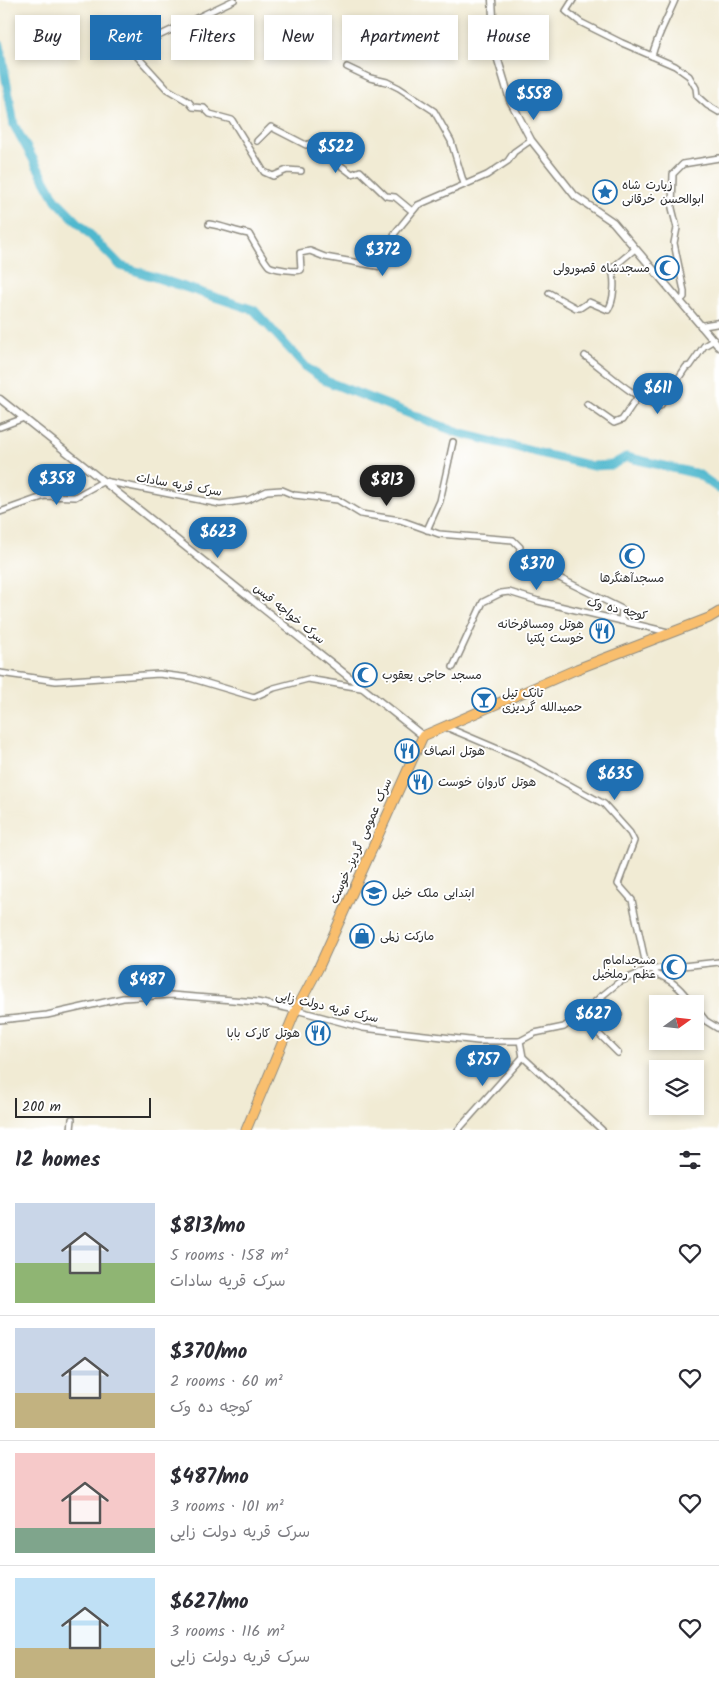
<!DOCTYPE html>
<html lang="en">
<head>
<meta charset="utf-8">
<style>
  :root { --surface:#fff; --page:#f7f7f7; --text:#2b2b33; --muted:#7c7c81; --line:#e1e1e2; --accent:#1f6fb2 }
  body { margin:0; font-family:Kalam,"Playpen Sans Arabic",sans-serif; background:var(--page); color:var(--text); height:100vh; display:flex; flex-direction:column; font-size:19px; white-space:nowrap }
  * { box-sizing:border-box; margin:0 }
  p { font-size:16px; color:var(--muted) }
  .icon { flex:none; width:28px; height:28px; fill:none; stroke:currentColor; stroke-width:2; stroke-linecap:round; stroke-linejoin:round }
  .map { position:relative; height:1130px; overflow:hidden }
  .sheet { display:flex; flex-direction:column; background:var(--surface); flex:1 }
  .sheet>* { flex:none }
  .banner { position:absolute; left:15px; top:15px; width:690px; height:45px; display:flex; gap:10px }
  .needle { width:32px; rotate:75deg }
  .controls { position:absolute; left:649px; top:995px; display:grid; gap:10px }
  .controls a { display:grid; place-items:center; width:55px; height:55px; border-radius:0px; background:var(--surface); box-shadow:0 2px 8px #0003; font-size:25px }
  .scale { position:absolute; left:15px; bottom:12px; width:136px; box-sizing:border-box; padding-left:5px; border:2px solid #2b2b2b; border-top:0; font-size:14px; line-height:18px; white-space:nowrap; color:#2b2b2b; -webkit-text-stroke:4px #fff; paint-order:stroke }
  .price { position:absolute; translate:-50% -42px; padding:0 11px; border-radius:18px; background:var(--accent); color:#fff; font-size:16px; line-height:32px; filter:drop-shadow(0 1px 2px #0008) }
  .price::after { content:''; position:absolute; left:50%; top:30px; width:15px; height:11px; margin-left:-8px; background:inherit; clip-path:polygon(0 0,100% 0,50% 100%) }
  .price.on { background:#222; color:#fff }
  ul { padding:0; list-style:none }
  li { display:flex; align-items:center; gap:15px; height:125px; padding:0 15px }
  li+li { border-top:1px solid var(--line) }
  li span { display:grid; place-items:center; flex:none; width:140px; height:100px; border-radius:0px; color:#555 }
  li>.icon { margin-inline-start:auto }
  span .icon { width:60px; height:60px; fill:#fffc; stroke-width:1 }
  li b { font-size:21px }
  h2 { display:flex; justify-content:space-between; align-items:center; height:60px; padding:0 15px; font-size:21px }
  .chip { padding:0 18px; border-radius:0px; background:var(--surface); box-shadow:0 2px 8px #0003; font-size:18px; line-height:45px }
  .chip.on { background:var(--accent); color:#fff }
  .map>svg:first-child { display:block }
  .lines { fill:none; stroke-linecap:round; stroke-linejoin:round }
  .river { stroke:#50b8ce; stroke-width:9 }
  .minor-casing { stroke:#8e8b80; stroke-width:8 }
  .tertiary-casing { stroke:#8e8b80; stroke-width:9 }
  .trunk-casing { stroke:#8e8b80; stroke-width:11 }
  .minor { stroke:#fff; stroke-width:5 }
  .tertiary { stroke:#fff; stroke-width:6 }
  .trunk { stroke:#f9be6d; stroke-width:9 }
  .labels { text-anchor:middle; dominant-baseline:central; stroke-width:4; stroke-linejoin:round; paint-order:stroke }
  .poi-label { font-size:12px; fill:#2b2b2b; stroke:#fff; text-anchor:start }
  .street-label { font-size:12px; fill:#2b2b2b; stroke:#fff }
</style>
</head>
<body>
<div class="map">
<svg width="719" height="1130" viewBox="0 0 719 1130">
  <rect width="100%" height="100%" fill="#fff"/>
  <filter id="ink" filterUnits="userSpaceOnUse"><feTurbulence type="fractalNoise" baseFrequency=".02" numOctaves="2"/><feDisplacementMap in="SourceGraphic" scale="10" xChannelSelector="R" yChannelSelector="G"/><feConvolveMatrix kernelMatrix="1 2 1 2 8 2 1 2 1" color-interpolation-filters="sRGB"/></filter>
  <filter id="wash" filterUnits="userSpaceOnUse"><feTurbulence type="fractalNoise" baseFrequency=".0096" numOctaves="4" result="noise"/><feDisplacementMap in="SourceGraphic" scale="20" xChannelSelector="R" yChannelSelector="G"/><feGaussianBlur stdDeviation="1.12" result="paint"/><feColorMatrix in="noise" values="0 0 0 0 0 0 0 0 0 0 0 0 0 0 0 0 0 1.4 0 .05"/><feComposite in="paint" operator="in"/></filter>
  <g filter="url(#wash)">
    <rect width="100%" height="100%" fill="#f1ebd4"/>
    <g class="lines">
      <path class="river" d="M0,45L14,125L56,200L121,266L254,310L307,368L326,381L459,433L592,466L612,465L626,457L698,474L719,489"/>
    </g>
  </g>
  <g filter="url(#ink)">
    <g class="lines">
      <g class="minor-casing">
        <g id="minor">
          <path d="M234,0L144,43L138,47L135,54L167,89L189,102L193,107L204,108L210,114L232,120L264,172L273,176L287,170L301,171"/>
          <path d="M573,0L566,11L580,22L622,43L675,66L689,76L696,88L697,96L707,105L719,112"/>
          <path d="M652,56C657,36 667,19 675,0"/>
          <path d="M347,67L370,78L387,82L399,88L434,111L451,141L464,184"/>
          <path d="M257,141L271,127L306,145L311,143L352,174L360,171L386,196L395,197L412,211"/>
          <path d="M209,224C224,226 235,232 249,234C253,241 266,263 269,266C273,269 297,272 301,270L300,253L310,251L325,257L382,267L388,256L395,233L418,205L487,175L508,161L514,152L531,140"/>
          <path d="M549,293L576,308H580L589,302L608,310C614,301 616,279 611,269L635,249"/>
          <path d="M680,301L684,297V291L674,243L677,228L672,208L673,174L683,164L719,158"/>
          <path d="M585,356C609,373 631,397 660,406L686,367L690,366L704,346L714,340"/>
          <path d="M587,404L614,423L622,420L639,395"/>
          <path d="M0,427L24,418"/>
          <path d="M0,512L45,496L75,497L104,481L220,504L248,500L267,491L282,490L294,495L338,500L361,514L400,520L439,534L513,540L520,547L519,558L622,609L621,621"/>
          <path d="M427,530L440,501L453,442"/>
          <path d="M453,667L483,602L501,593L509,592L538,601L668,632"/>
          <path d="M0,673L56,681L159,674L190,678L254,697L274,688L308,679L361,688"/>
          <path d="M446,727L524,760L604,804L630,833L634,841L618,884L632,900L647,970"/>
          <path d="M654,969L656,974C673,980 682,990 692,1004"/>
          <path d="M600,997L619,1015"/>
          <path d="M695,1007L706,1021L719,1029"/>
          <path d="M579,1014L618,1053"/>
          <path d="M0,1020L47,1015L123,998L171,995L257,1002L296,1010L363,1028L478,1041H520L535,1033L564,1027L619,982L647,970L719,962"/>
          <path d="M520,1041L523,1057L602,1130"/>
          <path d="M71,1130L72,1119"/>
          <path d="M458,1130L523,1057"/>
        </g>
      </g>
      <g class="tertiary-casing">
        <g id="tertiary">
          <path d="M492,0L495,50L510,100L531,140L575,196L613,222L719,347"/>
          <path d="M701,326L719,323"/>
          <path d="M0,399L423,736"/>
        </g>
      </g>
      <g class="trunk-casing">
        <path id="trunk" d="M246,1130L296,1010L318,969L423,736L577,669L709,618L719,612"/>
      </g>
      <use href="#minor" class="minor"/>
      <use href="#tertiary" class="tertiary"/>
      <use href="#trunk" class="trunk"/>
    </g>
  </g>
  <defs>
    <g id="sight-ring" transform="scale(1.25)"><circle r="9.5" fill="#fff" stroke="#1f6fb2" stroke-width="1.5"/><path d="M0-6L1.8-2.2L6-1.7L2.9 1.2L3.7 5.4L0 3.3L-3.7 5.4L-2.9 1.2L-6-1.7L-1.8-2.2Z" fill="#1f6fb2"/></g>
    <g id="mosque-ring" transform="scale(1.25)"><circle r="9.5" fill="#fff" stroke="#1f6fb2" stroke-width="1.5"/><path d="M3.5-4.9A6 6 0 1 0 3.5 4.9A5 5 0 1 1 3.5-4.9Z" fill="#1f6fb2"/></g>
    <g id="restaurant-ring" transform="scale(1.25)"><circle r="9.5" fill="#fff" stroke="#1f6fb2" stroke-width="1.5"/><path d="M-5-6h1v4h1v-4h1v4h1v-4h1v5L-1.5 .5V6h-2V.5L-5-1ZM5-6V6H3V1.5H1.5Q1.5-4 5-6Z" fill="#1f6fb2"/></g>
    <g id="bar-ring" transform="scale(1.25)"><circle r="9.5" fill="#fff" stroke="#1f6fb2" stroke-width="1.5"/><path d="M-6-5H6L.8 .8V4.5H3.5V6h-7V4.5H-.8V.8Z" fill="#1f6fb2"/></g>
    <g id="school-ring" transform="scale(1.25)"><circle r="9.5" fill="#fff" stroke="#1f6fb2" stroke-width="1.5"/><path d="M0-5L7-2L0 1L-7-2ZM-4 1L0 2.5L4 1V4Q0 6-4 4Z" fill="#1f6fb2"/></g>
    <g id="shop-ring" transform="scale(1.25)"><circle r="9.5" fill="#fff" stroke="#1f6fb2" stroke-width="1.5"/><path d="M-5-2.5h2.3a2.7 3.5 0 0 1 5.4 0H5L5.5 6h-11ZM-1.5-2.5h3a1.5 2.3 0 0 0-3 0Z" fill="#1f6fb2"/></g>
  </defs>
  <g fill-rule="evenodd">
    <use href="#sight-ring" x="605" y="192"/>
    <use href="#mosque-ring" x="667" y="268"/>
    <use href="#mosque-ring" x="632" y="556"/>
    <use href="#restaurant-ring" x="602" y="631"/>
    <use href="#mosque-ring" x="365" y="675"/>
    <use href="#bar-ring" x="484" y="700"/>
    <use href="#restaurant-ring" x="407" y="751"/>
    <use href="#restaurant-ring" x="420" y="782"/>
    <use href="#school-ring" x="374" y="893"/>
    <use href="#shop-ring" x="362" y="936"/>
    <use href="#mosque-ring" x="674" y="967"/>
    <use href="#restaurant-ring" x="318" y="1033"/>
  </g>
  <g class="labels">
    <g class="poi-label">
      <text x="622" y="185">زیارت شاه<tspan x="622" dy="14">ابوالحسن خرقانی</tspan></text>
      <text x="650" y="268" text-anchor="end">مسجدشاه قصورولی</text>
      <text x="632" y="578" text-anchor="middle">مسجدآهنگرها</text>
      <text x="584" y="624" text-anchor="end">هوتل ومسافرخانه<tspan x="584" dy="14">خوست پکتیا</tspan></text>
      <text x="382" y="675">مسجد حاجی یعقوب</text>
      <text x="502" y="693">تانک تیل<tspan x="502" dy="14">حمیدالله گردیزی</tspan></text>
      <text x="424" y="751">هوتل انصاف</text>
      <text x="438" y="782">هوتل کاروان خوست</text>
      <text x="392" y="893">ابتدایی ملک خیل</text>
      <text x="380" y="936">مارکت زلمی</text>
      <text x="656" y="960" text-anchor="end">مسجدامام<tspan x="656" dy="14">عظم رملخیل</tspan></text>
      <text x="300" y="1033" text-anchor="end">هوتل کارک بابا</text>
    </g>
    <g class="street-label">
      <text transform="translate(179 485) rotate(10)">سرک قریه سادات</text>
      <text transform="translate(617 609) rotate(14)">کوچه ده وک</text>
      <text transform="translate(289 614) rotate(39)">سرک خواجه قیس</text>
      <text transform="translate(361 841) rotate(-66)">سرک عمومی گردیز_خوست</text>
      <text transform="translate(327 1007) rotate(13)">سرک قریه دولت زایی</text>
    </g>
  </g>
</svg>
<div class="controls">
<a><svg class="needle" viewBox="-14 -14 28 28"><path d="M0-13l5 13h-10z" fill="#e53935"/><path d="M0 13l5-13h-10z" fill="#7c7c81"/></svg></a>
<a><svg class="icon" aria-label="layers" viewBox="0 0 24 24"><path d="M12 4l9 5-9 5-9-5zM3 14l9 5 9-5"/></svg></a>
</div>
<div class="scale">200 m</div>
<b class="price" style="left:534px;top:121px">$558</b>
<b class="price" style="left:336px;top:174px">$522</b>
<b class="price" style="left:383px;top:277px">$372</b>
<b class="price" style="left:658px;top:415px">$611</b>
<b class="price" style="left:57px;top:506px">$358</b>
<b class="price on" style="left:387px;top:507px">$813</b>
<b class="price" style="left:218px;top:559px">$623</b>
<b class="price" style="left:537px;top:591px">$370</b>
<b class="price" style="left:615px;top:801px">$635</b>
<b class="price" style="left:147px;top:1007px">$487</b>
<b class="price" style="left:593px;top:1041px">$627</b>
<b class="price" style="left:483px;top:1087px">$757</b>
<div class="banner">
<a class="chip">Buy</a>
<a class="chip on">Rent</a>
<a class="chip">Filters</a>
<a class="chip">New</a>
<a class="chip">Apartment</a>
<a class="chip">House</a>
</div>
</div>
<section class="sheet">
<h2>12 homes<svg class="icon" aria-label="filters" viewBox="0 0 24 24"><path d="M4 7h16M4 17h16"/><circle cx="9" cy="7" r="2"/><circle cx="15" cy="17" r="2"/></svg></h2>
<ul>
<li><span style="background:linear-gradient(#c9d6e8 60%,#8fb573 0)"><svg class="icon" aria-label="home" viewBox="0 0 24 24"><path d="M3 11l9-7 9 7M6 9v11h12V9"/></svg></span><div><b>$813/mo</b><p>5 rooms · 158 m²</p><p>سرک قریه سادات</p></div><svg class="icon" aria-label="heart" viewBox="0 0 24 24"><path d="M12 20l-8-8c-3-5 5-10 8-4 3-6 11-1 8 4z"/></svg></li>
<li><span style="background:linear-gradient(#c9d6e8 65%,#c2b280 0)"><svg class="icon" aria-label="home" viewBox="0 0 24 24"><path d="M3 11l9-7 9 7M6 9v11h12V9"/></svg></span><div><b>$370/mo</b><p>2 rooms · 60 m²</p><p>کوچه ده وک</p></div><svg class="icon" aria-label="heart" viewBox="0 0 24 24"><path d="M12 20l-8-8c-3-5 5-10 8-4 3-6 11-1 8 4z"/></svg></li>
<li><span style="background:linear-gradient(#f6c9c9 75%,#7fa58c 0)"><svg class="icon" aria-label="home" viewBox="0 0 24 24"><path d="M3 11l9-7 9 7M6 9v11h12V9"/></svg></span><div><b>$487/mo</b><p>3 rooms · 101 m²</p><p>سرک قریه دولت زایی</p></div><svg class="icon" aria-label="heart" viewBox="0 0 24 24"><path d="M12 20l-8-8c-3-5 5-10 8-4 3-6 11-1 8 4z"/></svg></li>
<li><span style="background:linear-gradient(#bfe0f5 70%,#c2b280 0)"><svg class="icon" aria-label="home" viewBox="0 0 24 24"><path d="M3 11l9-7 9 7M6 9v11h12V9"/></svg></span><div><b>$627/mo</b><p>3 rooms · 116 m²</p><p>سرک قریه دولت زایی</p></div><svg class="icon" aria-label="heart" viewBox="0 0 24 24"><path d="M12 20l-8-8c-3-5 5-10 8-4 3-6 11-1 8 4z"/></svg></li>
</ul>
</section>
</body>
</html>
